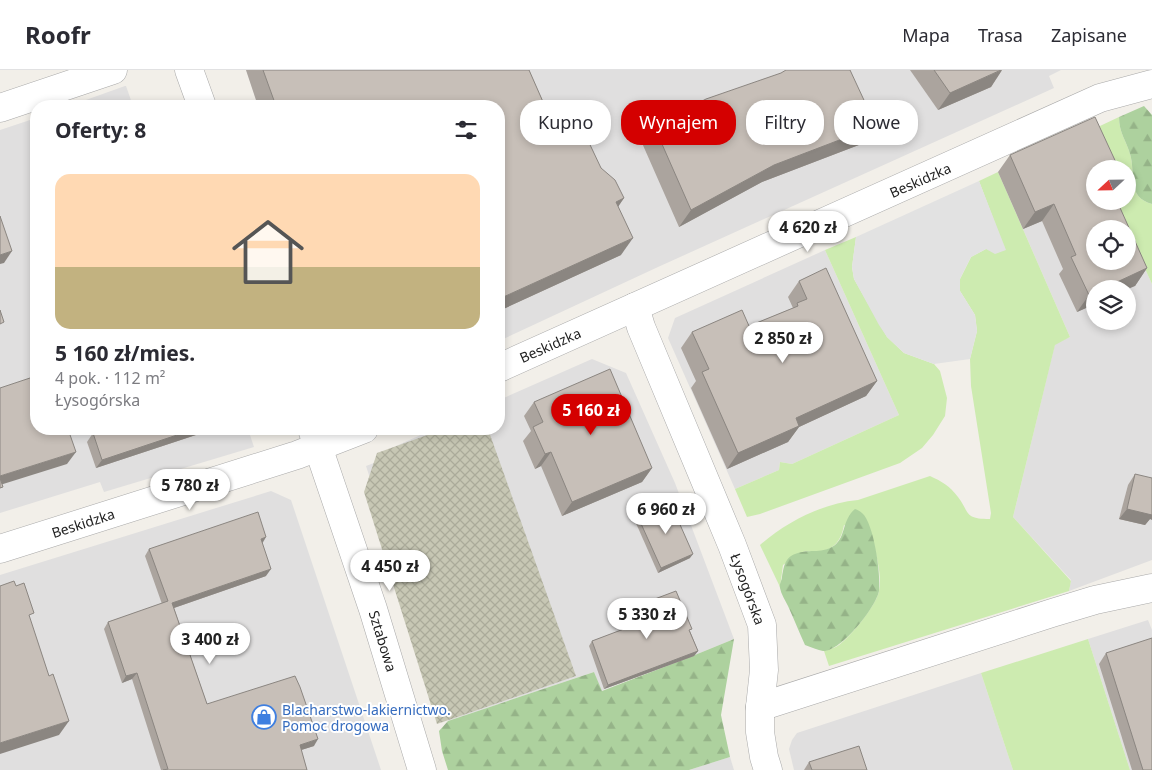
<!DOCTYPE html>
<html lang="pl">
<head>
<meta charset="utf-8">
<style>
  :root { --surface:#fff; --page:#f2f2f3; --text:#2b2b33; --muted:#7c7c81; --line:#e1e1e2; --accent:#d40000 }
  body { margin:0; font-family:"Noto Sans",sans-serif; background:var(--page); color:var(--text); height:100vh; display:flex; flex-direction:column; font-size:19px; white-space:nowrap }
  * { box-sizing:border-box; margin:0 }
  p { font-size:16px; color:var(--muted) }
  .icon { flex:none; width:28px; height:28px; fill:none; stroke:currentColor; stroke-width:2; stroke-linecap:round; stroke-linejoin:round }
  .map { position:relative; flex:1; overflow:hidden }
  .side { position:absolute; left:30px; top:30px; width:475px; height:335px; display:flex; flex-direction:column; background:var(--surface); border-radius:20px; box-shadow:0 2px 8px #0003 }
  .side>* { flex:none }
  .guide { position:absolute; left:520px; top:30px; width:475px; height:45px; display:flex; gap:10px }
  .needle { width:32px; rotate:248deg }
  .fabs { position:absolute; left:1086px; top:90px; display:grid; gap:10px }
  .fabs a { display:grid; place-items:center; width:50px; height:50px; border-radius:50%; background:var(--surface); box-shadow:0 2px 8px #0003; font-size:25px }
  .price { position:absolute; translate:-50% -42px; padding:0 11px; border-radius:18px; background:#fff; color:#222; font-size:16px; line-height:32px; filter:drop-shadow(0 1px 2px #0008) }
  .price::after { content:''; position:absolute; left:50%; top:30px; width:15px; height:11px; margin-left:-8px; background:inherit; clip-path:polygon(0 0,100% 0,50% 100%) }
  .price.selected { background:var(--accent); color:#fff }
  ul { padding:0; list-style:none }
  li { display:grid; align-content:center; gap:10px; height:265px; padding:0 25px }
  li+li { border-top:1px solid var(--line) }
  li span { display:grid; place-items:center; height:155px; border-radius:15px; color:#555 }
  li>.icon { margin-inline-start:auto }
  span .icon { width:90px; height:90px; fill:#fffc; stroke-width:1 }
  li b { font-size:21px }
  h2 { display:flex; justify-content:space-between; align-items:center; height:60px; padding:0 25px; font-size:21px }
  .pill { padding:0 18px; border-radius:20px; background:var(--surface); box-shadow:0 2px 8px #0003; font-size:18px; line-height:45px }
  .pill.selected { background:var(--accent); color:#fff }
  header { display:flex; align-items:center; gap:30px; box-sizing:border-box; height:70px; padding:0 25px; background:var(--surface); border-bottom:1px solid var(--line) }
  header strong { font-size:24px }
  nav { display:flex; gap:28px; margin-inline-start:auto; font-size:18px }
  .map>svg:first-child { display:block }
  .residential { fill:#e0dfdf; fill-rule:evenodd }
  .construction { fill:url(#construction-cross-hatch) }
  .grass { fill:#cdebb0 }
  .forest { fill:url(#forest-firs) }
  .parking { fill:#e2e2e2 }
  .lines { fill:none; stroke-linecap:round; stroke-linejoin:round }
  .minor-casing { stroke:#a9a9a9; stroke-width:29 }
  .minor { stroke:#fff; stroke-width:28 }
  .wall { fill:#aba49e }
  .shaded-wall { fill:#8b8681 }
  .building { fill:#c7bfb8; stroke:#8b8681; fill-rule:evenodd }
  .labels { text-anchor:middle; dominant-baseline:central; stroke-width:4; stroke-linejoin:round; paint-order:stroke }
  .street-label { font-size:14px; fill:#222; stroke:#fff }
  .shop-label { font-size:14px; fill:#366cbe; stroke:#fff; text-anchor:start }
</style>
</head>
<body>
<header>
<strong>Roofr</strong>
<nav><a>Mapa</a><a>Trasa</a><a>Zapisane</a></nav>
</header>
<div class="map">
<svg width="1152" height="700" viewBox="0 0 1152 700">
  <defs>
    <pattern id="construction-cross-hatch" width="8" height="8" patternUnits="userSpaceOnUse" patternTransform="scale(1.25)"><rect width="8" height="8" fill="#c7c7b4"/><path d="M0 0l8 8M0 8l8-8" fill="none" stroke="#abab9a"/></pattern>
    <pattern id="forest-firs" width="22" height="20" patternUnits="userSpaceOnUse" patternTransform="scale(1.25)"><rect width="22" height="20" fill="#add19e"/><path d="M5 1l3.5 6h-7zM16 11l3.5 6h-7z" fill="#95b388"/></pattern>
  </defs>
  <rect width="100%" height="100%" fill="#f2efe9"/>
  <g class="residential">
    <path d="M246,0H1061L1049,6L1054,18L658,197L499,271V36H258Z"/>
    <path d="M126,16L133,36H69L125,16Z"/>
    <path d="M36,48V359H248L254,377L104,422L100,412L0,443V60Z"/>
    <path d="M1095,99V191H1128V161L1152,214V490L1069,521L1071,510L1013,447L1055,274L1070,267L998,102ZM1095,219H1128V251H1095Z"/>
    <path d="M825,180L899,345L792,394L780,392L779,400L735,419L668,268L675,248Z"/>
    <path d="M592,289L626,303L675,413L734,569L690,587L601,621L594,602L448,651L449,647L366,396L393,386L396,376L434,359H499V330Z"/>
    <path d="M271,421L291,430L381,700H0V505Z"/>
    <path d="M1148,550L1152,560V700H1130L1088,569Z"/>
    <path d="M981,603L1013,700H794L789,679L792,670L797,663Z"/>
    <path d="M730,687L734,700H689Z"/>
  </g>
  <path class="construction" d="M444,359H488L576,606L437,654L364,422L377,383Z"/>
  <g class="grass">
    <path d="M1119,47C1119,63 1126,70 1130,84C1136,103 1126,127 1152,134V214L1114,131H1128V99H1099L1083,64Z"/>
    <path d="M998,102L1070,267L1055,275L1013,447L1071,511L1069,521L829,596L824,581C829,579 835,578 839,575C851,566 876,536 879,521C882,506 877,490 874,474L844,455C841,472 833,481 815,482C811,482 807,481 803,482C797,484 789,491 783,495L780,517L760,475C786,452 823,433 858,430L930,406C941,411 950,416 958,427C970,443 964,449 990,449L991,443L971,316L970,289L977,261L975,245L960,221V209L971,187L986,179L1005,180L979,111Z"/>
    <path d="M856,167L852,197L854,209L887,267L904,283L934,294L940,301L947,328L945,346L933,365L922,378L900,393L760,444L747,447L735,419L779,400L780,392L792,394L899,345L825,180Z"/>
    <path d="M1088,569L1130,700H1013L981,603Z"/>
  </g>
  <g class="forest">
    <path d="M1144,36L1152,45V134C1126,127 1136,103 1130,84C1126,70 1119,63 1119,47Z"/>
    <path d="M855,439C858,440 860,441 862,443C874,453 881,505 879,521C876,537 841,582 823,581C818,580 811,577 805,575C799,562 794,549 788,536C785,530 781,524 780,518C779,514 782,510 782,507C784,496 785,486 798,483C810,479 823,484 835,475C846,466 842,450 855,439Z"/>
    <path d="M734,569L721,645L730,687L689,700H448L442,681L439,661L448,651L594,602L602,621L690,587Z"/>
  </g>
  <path class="parking" d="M979,111L1006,180L995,184L986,179L971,187L960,209V221L975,245L977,261L970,289L934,294L904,283L887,267L879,255L854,209L852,197L856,167Z"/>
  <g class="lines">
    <g class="minor-casing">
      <g id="minor">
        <path d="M189,0L202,36"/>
        <path d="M0,38L113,0"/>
        <path d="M635,237L641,257L732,475L762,555L764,600L760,637V662L764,687L768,700"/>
        <path d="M499,298L1100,28L1152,14"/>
        <path d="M312,359L373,539L422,700"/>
        <path d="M0,479L297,385L364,359"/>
        <path d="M760,637L1052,543L1095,530L1152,518"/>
      </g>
    </g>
    <use href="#minor" class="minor"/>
  </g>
  <g class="wall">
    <path d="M246,0H529L551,50L601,98L624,128L618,136L621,185L499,241V36H258Z"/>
    <path d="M910,0H1002L991,17L938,40Z"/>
    <path d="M654,56L864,73L762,112L679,157L642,73Z"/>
    <path d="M1010,85L1095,99L1147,198L1135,216L1095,219V234L1077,242L1059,204L1063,199L1042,151L1023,159L998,102Z"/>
    <path d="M799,211L877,311L866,326L799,357L788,372L727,399L691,318L696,311L681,278L692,262L749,256L793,238L788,227Z"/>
    <path d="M534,332L652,398L642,412L562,446L541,396L535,399L523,371L531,361L524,346Z"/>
    <path d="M105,359H214L96,398L87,372L93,363Z"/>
    <path d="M1135,404L1150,449L1145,455L1119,449L1128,415Z"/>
    <path d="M638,447L690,488L658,503L635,451Z"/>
    <path d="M262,474L266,506L174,538L207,634L314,676L301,680L307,700H161L132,609L122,613L104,559L108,552L162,534L145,486L149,479Z"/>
    <path d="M631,538L690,561L698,581L694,586L604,619L589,576L592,571L633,556L628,542Z"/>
    <path d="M1106,583L1152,700H1132L1099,594Z"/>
    <path d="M809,692L867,700H804Z"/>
  </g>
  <g class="shaded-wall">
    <path d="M1002,0L991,17L938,40L950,23Z"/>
    <path d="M876,56L864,73L762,112L679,157L691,140L774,95Z"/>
    <path d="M624,128L612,146L616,132Z"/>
    <path d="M1054,134L1042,151L1023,159L1035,142Z"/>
    <path d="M633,168L621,185L499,241V229Z"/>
    <path d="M12,181L4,193L0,194V185Z"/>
    <path d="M1147,198L1135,216L1128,219H1102Z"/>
    <path d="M1095,222V234L1077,242L1089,225Z"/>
    <path d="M877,311L866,326L799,357L788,372L727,399L738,383L796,348Z"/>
    <path d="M195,359H214L96,398L102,390Z"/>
    <path d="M76,382L67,394L0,415V406Z"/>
    <path d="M551,382L541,396L535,399L545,384Z"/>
    <path d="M652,398L642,412L562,446L572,432Z"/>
    <path d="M1127,439L1152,441V450L1150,449L1145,455L1119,449Z"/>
    <path d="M266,467L262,474L261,469Z"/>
    <path d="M693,484L690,488L658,503L661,498Z"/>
    <path d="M271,499L266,506L168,540L172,533Z"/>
    <path d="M698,581L694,586L604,619L608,615Z"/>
    <path d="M137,603L132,609L122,613L126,606Z"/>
    <path d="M69,651L59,665L0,684V673Z"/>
    <path d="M318,669L314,676L295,682L300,675Z"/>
  </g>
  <g class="building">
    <path d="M263,0H529L551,50L554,53L575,43L601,98L615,110L624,128L616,132L633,168L499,229V36H276Z"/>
    <path d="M786,0H850L876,56L774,95L691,140L654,56L706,29L781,3Z"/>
    <path d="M934,0H1001L950,23Z"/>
    <path d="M1095,47L1119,99H1095V131H1117L1147,198L1102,219H1095V222L1089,225L1071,187L1076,185L1054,134L1035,142L1010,85ZM1095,159H1128V191H1095Z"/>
    <path d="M0,146L12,181L0,185Z"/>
    <path d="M826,198L877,311L796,348L799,356L738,383L702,302L709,299L692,262L742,240L749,256L798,236L797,233L807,229L799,211Z"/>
    <path d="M0,240L4,252L0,254Z"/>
    <path d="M610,299L652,398L572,432L551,382L545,384L533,357L543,352L534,332Z"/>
    <path d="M36,306V359H68L76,382L0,406V318Z"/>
    <path d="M105,359H195L102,390L93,363Z"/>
    <path d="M1135,404L1152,408V445L1127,439Z"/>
    <path d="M0,408L3,417L0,418Z"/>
    <path d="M670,432L693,484L661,498L638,447Z"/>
    <path d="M258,442L266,467L261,469L271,499L172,533L207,634L295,606L300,617L318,669L300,675L307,700H163L168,699L137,603L126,606L108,552L168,531L149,479Z"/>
    <path d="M14,511L16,516L24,513L34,543L29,545L49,606L53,604L69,651L0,673V516Z"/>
    <path d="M676,521L692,559L689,560L698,581L608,615L592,571L637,554L631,538Z"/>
    <path d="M1152,568V700H1143L1106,583Z"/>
    <path d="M859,676L867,700H812L809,692Z"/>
  </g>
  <defs>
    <g id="shop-ring" transform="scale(1.25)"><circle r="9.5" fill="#fff" stroke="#3f7fe0" stroke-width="1.5"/><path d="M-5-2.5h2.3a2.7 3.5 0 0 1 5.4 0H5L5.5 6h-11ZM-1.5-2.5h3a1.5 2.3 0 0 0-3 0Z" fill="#3f7fe0"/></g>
  </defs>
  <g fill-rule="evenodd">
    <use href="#shop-ring" x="264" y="647"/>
  </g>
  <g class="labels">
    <g class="street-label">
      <text transform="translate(920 110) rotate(-24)">Beskidzka</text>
      <text transform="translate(550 275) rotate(-24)">Beskidzka</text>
      <text transform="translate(83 453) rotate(-18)">Beskidzka</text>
      <text transform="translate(748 519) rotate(70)">Łysogórska</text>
      <text transform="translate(383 571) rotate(73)">Sztabowa</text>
    </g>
    <g class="shop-label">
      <text x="282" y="639">Blacharstwo-lakiernictwo.<tspan x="282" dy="16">Pomoc drogowa</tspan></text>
    </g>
  </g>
</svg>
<div class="fabs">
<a><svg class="needle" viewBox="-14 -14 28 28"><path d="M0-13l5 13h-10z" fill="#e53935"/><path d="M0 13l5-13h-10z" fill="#7c7c81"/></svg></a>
<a><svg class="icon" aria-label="locate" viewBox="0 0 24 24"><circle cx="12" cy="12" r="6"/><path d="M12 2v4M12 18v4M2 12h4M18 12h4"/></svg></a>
<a><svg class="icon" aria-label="layers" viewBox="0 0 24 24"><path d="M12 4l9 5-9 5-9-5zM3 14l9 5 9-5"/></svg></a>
</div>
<b class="price" style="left:808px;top:183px">4 620 zł</b>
<b class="price" style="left:783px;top:294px">2 850 zł</b>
<b class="price selected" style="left:591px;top:366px">5 160 zł</b>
<b class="price" style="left:190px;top:441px">5 780 zł</b>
<b class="price" style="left:666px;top:465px">6 960 zł</b>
<b class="price" style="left:390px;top:522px">4 450 zł</b>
<b class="price" style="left:647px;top:570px">5 330 zł</b>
<b class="price" style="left:210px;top:595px">3 400 zł</b>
<div class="guide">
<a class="pill">Kupno</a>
<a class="pill selected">Wynajem</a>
<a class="pill">Filtry</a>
<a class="pill">Nowe</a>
</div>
<section class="side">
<h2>Oferty: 8<svg class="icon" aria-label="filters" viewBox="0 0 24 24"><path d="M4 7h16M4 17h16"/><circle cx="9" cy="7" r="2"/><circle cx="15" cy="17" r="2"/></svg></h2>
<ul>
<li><span style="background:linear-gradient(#ffd9b3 60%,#c2b280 0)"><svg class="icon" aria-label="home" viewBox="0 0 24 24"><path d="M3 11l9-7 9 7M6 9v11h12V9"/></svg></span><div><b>5 160 zł/mies.</b><p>4 pok. · 112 m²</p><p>Łysogórska</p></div></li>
</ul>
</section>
</div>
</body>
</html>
